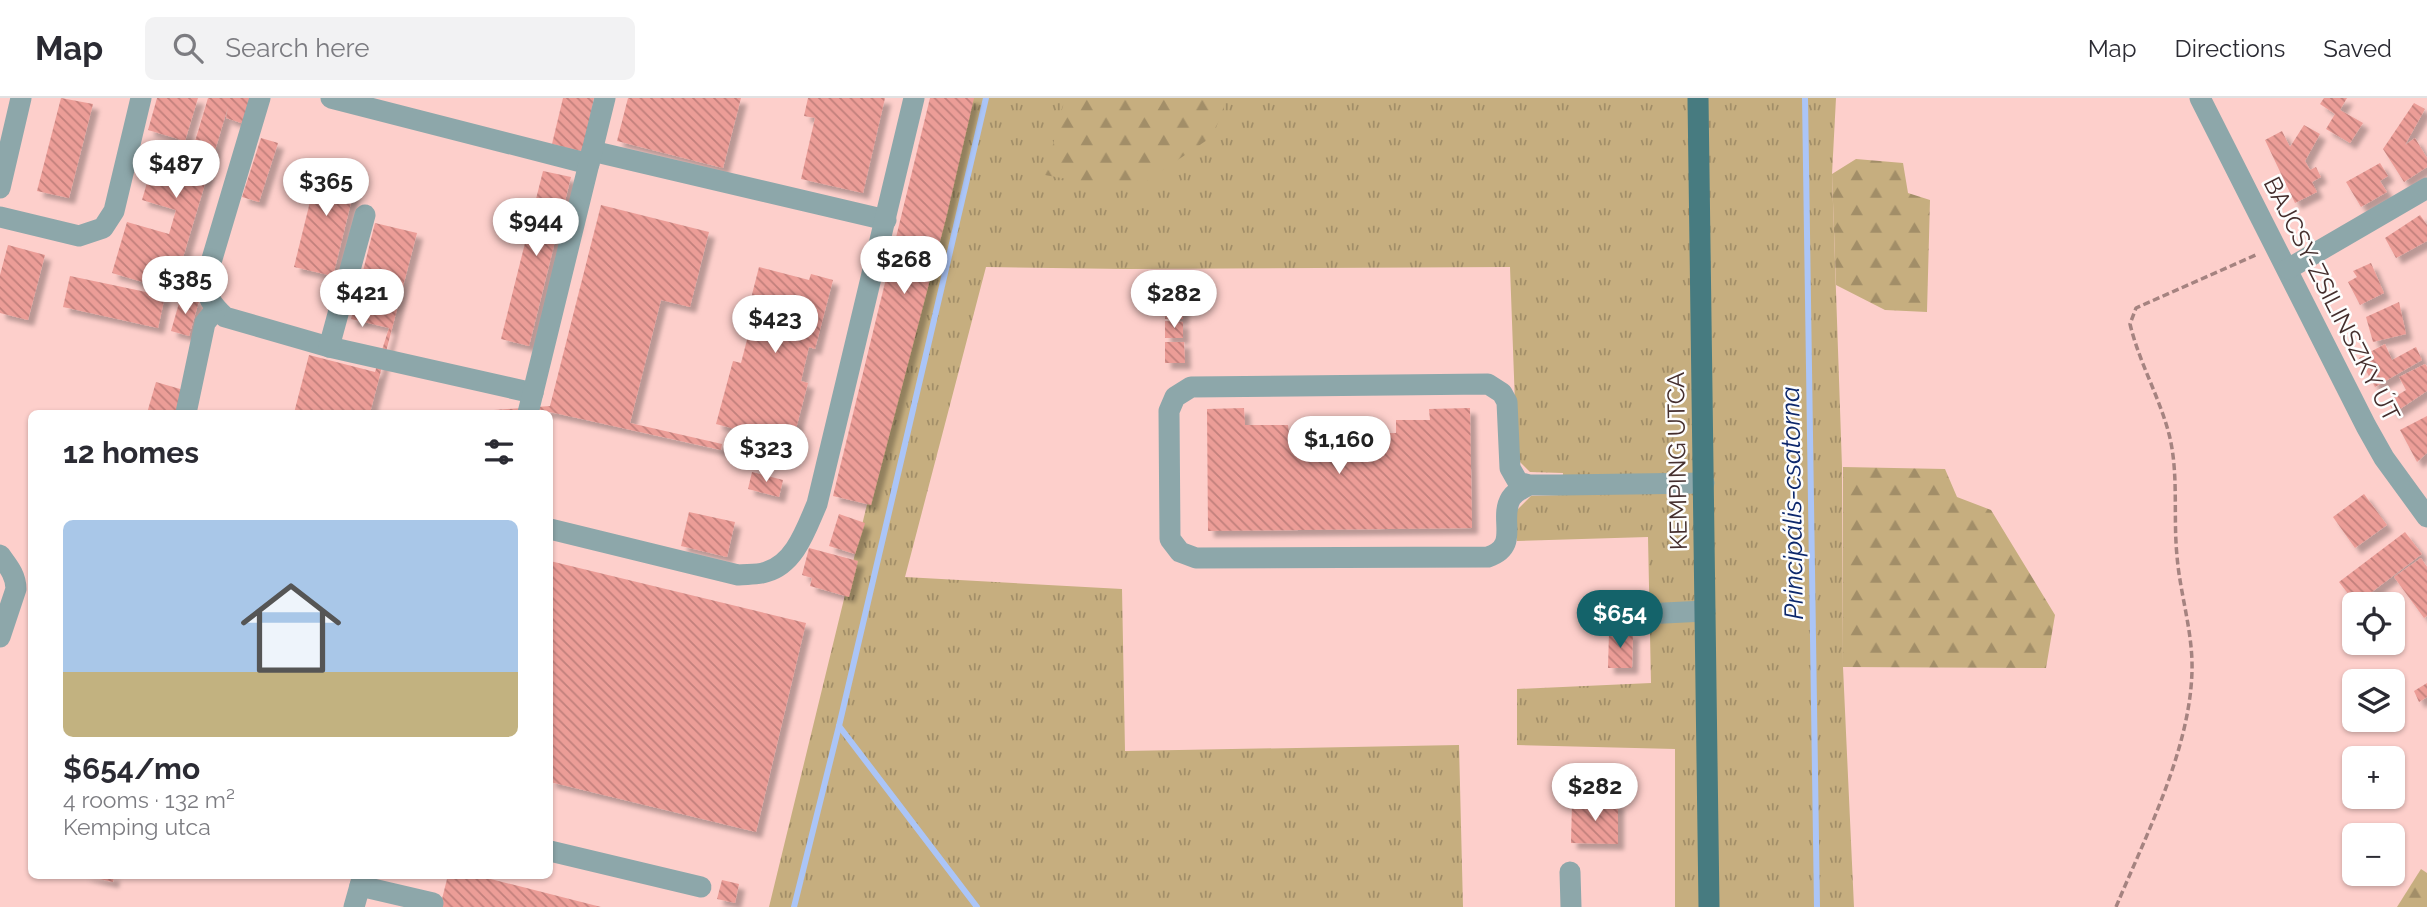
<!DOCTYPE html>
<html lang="en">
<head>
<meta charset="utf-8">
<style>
  :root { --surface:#fff; --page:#f2f2f3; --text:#2b2b33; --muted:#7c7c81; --line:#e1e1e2; --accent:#14636a }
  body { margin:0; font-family:Raleway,sans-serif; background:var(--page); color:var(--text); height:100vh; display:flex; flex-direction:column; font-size:26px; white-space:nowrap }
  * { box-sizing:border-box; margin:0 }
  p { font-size:23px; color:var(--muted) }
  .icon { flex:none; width:38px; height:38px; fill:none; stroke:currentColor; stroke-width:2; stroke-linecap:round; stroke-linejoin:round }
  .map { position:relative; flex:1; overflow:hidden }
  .sheet { position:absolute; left:28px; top:312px; width:525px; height:469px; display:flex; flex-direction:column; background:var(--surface); border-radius:10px; box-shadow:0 2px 5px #0004 }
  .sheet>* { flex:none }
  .fabs { position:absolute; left:2342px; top:494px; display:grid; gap:14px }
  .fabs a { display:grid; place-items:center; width:63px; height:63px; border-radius:10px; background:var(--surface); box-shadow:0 2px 5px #0004; font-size:35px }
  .price { position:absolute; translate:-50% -60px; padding:0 16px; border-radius:24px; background:#fff; color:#222; font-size:23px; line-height:46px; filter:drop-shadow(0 2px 4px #0008) }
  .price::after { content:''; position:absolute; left:50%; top:42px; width:21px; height:16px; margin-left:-10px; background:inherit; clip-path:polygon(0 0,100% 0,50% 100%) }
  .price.on { background:var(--accent); color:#fff }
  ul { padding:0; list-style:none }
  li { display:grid; align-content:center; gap:14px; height:371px; padding:0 35px }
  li+li { border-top:2px solid var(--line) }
  li span { display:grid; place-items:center; height:217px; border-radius:10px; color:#555 }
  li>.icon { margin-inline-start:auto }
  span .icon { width:126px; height:126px; fill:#fffc; stroke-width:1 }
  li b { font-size:30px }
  h2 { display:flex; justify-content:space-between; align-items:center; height:84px; padding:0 35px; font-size:30px }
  header { display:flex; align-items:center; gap:42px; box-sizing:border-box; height:98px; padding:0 35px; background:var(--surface); border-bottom:2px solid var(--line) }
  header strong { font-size:33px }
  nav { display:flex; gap:38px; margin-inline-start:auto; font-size:24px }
  .search { width:490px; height:63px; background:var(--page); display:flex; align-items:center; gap:18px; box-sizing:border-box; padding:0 24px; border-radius:10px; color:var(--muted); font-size:26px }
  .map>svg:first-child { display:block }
  .grass { fill:url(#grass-tufts) }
  .forest { fill:url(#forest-firs) }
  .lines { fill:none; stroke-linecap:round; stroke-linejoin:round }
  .stream { stroke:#abc5f7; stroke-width:6 }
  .building { fill:url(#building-back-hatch); filter:url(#shadow) }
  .path { stroke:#a58380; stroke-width:3.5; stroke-dasharray:7 3.5; stroke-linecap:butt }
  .minor { stroke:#8da7aa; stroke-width:21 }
  .major { stroke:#477b80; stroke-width:21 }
  .labels { text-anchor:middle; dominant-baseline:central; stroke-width:5; stroke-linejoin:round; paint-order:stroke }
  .street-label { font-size:24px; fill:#442e2d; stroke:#fdfdfd }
  .water-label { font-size:26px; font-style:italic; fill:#0c276c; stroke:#fdfdfd }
</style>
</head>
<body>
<header>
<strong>Map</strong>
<div class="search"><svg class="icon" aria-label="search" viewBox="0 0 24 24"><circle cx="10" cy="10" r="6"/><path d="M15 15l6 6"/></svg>Search here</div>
<nav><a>Map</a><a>Directions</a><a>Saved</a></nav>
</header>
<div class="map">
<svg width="2427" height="809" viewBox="0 0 2427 809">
  <defs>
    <pattern id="grass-tufts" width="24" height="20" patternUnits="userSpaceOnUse" patternTransform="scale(1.75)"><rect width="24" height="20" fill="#c6ae7f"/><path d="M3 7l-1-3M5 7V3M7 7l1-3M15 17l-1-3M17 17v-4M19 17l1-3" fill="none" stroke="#a28e68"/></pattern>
    <pattern id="forest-firs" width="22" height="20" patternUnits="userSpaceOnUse" patternTransform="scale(1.75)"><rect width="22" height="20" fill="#c6ae7f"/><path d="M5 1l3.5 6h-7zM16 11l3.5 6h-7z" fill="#a28e68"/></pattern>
    <pattern id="building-back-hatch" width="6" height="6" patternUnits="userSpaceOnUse" patternTransform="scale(1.75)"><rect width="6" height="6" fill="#ec9d97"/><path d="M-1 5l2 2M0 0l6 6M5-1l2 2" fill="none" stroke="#c1807c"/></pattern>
    <filter id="shadow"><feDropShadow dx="6" dy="6" stdDeviation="2" flood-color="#0004"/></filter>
  </defs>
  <rect width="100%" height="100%" fill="#fdcfcb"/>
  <path class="grass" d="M966,0H1836L1832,76L1842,369L1843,569L1854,809H1675V651L1517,647V591L1651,585L1648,439L1517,443V412L1531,398L1562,397L1563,375L1530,374L1517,361L1510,169L1125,171L986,169L905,479L1122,491L1125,653L1459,647L1463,809H769Z"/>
  <g class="forest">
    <path d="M1065,0H1227L1213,38L1132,93L1045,77Z"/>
    <path d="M1856,61L1903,65L1908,95L1930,102L1927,214L1885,212L1836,187L1832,76Z"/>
    <path d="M1843,369L1945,371L1957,399L1991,412L2055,517L2046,570L1843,569Z"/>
    <path d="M2421,771L2427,775V809H2397Z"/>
  </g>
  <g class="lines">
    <g class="stream">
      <path d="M1805,0L1817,809"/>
      <path d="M839,628L977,809"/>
      <path d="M794,809L839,628L986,0"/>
    </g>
  </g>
  <g class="building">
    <path d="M61,0L93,6L69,100L37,93Z"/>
    <path d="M157,0H198L185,43L148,32Z"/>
    <path d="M208,0H255L247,27L226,20L228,9L173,193L112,175L127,124L169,136L176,112L142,102L157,50L190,60Z"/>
    <path d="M563,0H594L582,53L552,46Z"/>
    <path d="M628,0H741L723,70L617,43Z"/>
    <path d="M808,0H885L863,95L801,81L815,20L804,18Z"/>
    <path d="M930,0H974L946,120L871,407L833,398Z"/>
    <path d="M2324,0H2347L2340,12L2363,25L2350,45L2326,31L2335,16L2320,6Z"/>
    <path d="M2414,5L2425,11L2405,47L2415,40L2427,60V69L2404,84L2383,51Z"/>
    <path d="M2304,27L2320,36L2305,63L2310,72L2316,69L2321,79L2312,84L2317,94L2295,105L2265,42L2282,33L2290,49Z"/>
    <path d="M261,40L278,45L259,104L242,99Z"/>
    <path d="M320,63L359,72L333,178L294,169Z"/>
    <path d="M2380,65L2388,78L2380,83L2387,94L2361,109L2346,84Z"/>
    <path d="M543,73L571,79L529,248L501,241Z"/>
    <path d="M601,107L709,134L690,209L661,202L630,325L722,346L721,352L550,314L493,315L494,312L550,308Z"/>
    <path d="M2420,117L2427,127V143L2396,160L2385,140Z"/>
    <path d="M375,125L417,135L370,315H294L309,257L375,274L389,230L351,221Z"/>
    <path d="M8,147L45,157L28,222L0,215V177Z"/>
    <path d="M2371,165L2384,195L2360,207L2348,184L2357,179L2353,173Z"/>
    <path d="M759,169L809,182L811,176L833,182L815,251L809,249L801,283L808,285L792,346L716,326L733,263L741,265L749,234L743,232Z"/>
    <path d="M70,178L165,198L158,230L63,209Z"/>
    <path d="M1166,191H1183V221H1165Z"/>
    <path d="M181,198L199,203L189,238L171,233Z"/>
    <path d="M2399,204L2406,236L2373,244L2366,219Z"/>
    <path d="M1165,223L1183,224V240H1165Z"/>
    <path d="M1165,244H1184L1185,265H1165Z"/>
    <path d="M2385,246L2392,262L2416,249L2422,262L2375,289L2359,260Z"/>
    <path d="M2425,266L2427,269V293L2394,315L2388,303L2406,292L2399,279Z"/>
    <path d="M156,284L187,293L181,315H147Z"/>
    <path d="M1244,310L1245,327H1288L1289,337L1396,335V322H1430L1429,311L1470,310L1472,430L1208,433L1207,311Z"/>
    <path d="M2427,318V355L2417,364L2400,332Z"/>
    <path d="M752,374L783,382L779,399L748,391Z"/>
    <path d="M2364,396L2387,427L2355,450L2333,419Z"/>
    <path d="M689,414L735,424L727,459L681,448Z"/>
    <path d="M839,416L865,425L855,456L829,448Z"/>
    <path d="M2405,434L2422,456L2356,506L2339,484Z"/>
    <path d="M809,450L858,463L849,499L810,488L812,480L802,477Z"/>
    <path d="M2421,460L2427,469V518L2424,520L2394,479Z"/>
    <path d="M550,463L806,525L756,734L550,684Z"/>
    <path d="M1604,500L1617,501L1616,510L1604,509Z"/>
    <path d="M1609,534L1633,535L1632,570H1608Z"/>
    <path d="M2427,585V599L2419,604L2414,593Z"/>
    <path d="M1572,704L1618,705V746L1571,745Z"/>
    <path d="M82,777H114L113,784Z"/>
    <path d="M448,777H475L601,809H440Z"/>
    <path d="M722,782L739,786L735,805L717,801Z"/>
  </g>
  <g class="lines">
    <path class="path" d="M2116,809C2146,737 2190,652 2192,573C2193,534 2180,496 2177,458C2173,418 2179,375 2169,336C2159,298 2139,264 2130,226L2136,210L2258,156"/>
    <g class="minor">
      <path d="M260,0L206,181C206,199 212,207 225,219L329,249L533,295"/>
      <path d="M331,0L589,66"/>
      <path d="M2200,0L2366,328L2384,360L2427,419"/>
      <path d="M592,53L886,122"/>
      <path d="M0,90L21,0"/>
      <path d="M0,119L79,138L103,130L114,113L141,0"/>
      <path d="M2288,171L2427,90"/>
      <path d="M329,249L365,117"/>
      <path d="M186,315L205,225L216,211"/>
      <path d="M528,315L605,0"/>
      <path d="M1529,387C1523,390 1515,394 1511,400C1498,421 1521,448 1488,459L1196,460L1180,454L1170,441L1169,313L1175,299L1191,289L1488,286L1502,295L1507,304L1510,370L1518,384L1529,387H1562L1704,385"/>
      <path d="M550,431L738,477C747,476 758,477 766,474C795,466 806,431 817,406L914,0"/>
      <path d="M0,457C8,468 16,477 16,491L0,539"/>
      <path d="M1604,518L1705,513"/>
      <path d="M550,753L701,789"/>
      <path d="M1570,774L1571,809"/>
      <path d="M360,788L433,805"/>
      <path d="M354,809L363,777"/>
    </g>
    <path class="major" d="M1698,0L1709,809"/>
  </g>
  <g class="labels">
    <g class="street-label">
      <text transform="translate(2332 201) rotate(63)">BAJCSY-ZSILINSZKY ÚT</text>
      <text transform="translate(1677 363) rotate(-91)">KEMPING UTCA</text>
    </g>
    <g class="water-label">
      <text transform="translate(1792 405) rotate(-91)">Principális-csatorna</text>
    </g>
  </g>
</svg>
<div class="fabs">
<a><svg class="icon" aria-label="locate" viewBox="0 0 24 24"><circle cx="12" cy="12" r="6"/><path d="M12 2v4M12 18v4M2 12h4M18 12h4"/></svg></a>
<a><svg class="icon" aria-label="layers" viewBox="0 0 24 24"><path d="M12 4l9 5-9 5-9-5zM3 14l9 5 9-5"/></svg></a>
<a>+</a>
<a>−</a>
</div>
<b class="price" style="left:176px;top:102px">$487</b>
<b class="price" style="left:326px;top:120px">$365</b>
<b class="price" style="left:536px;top:160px">$944</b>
<b class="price" style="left:904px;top:198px">$268</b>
<b class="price" style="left:185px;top:218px">$385</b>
<b class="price" style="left:362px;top:231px">$421</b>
<b class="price" style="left:1174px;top:232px">$282</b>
<b class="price" style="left:775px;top:257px">$423</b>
<b class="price" style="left:1339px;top:378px">$1,160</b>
<b class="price" style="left:766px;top:386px">$323</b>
<b class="price on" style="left:1620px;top:552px">$654</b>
<b class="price" style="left:1595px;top:725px">$282</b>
<section class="sheet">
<h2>12 homes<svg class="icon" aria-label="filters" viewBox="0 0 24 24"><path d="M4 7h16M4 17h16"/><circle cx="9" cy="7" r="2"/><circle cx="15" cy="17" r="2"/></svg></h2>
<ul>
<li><span style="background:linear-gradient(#a9c7e8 70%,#c2b280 0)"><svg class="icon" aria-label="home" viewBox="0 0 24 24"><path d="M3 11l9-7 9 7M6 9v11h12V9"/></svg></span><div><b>$654/mo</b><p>4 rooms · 132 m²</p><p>Kemping utca</p></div></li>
</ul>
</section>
</div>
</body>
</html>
